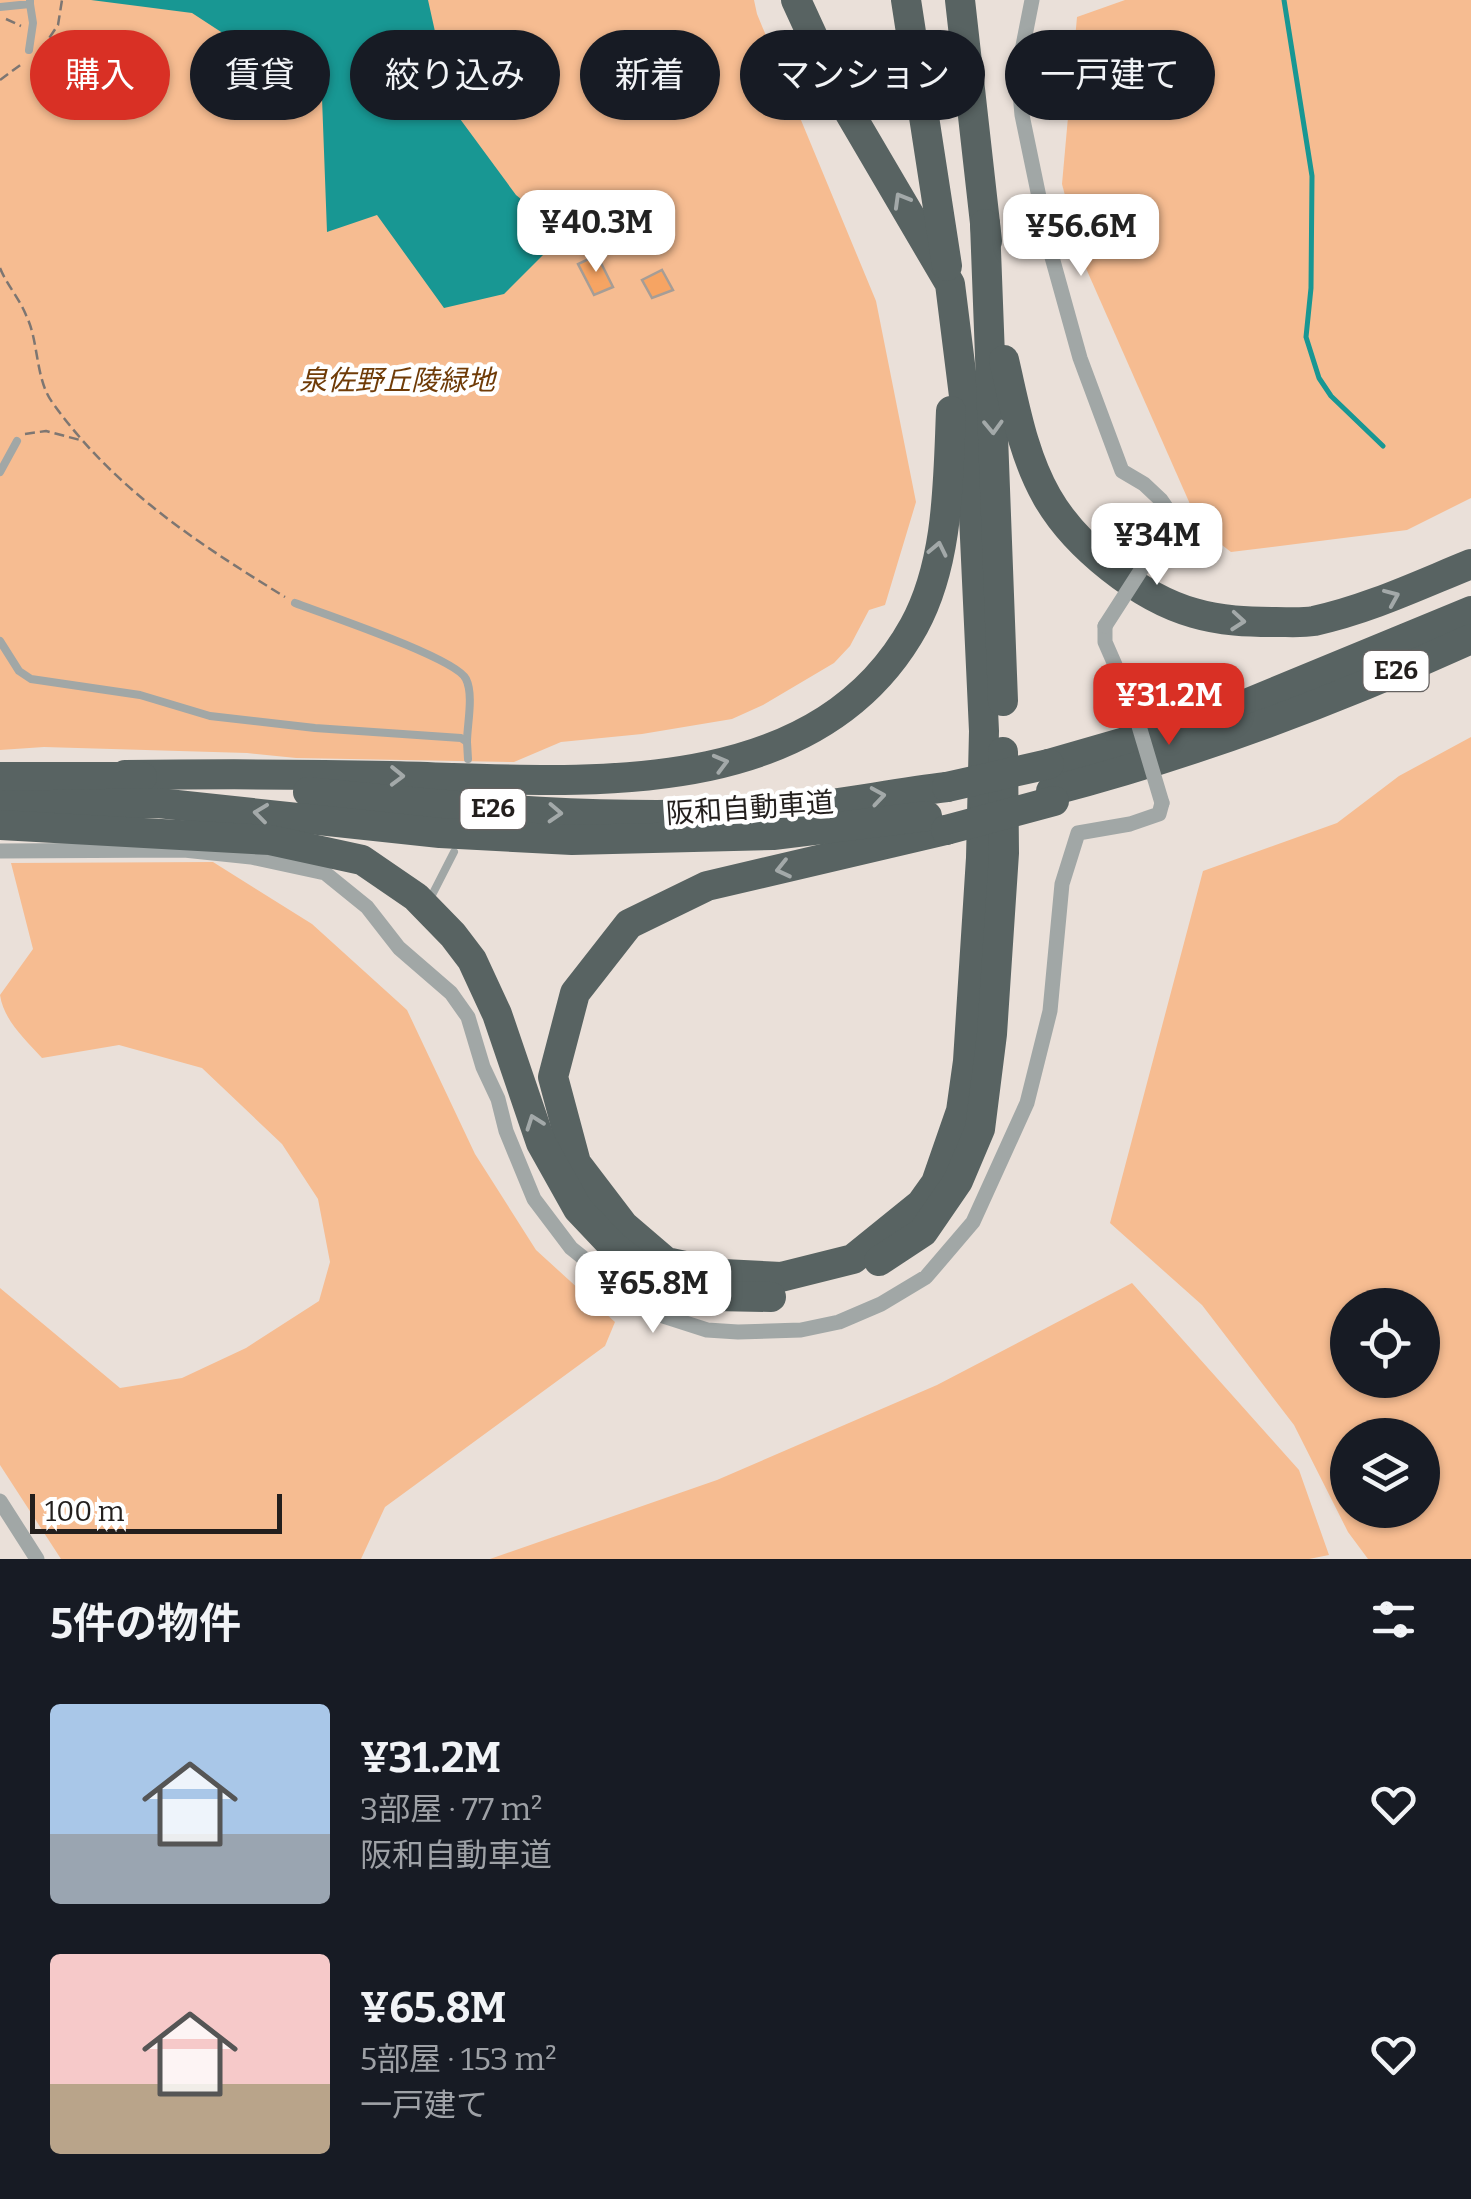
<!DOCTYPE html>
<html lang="ja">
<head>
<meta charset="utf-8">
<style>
  :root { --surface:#171b24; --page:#20242c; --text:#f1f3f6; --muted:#9ea1a6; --accent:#d93025 }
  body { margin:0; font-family:Bitter,"Noto Sans JP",serif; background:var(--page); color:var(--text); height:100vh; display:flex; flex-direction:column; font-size:38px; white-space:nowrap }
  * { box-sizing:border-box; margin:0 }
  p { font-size:32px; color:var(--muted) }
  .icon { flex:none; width:55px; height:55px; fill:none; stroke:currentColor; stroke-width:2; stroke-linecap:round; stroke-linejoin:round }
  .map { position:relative; height:1559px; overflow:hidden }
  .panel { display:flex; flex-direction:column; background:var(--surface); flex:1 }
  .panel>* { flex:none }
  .top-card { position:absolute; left:30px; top:30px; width:1412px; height:90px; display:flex; gap:20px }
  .controls { position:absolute; left:1330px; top:1288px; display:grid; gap:20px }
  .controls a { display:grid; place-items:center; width:110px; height:110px; border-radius:50%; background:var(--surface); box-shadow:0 2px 8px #0004; font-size:50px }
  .scale { position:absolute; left:30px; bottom:25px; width:252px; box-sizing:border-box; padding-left:10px; border:5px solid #231f1d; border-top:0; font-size:28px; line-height:35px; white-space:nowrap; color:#231f1d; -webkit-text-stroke:8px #fff; paint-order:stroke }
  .price { position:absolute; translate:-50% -85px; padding:0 22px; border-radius:20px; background:#fff; color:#222; font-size:32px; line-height:65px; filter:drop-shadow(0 2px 5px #0008) }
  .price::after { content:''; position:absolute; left:50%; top:60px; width:30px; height:22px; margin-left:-15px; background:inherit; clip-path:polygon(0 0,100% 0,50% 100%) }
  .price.current { background:var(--accent); color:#fff }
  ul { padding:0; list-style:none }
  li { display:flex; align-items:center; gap:30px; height:250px; padding:0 50px }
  li span { display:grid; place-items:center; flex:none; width:280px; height:200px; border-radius:10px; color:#555 }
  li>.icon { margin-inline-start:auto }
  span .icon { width:120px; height:120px; fill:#fffc; stroke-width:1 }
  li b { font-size:42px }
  h2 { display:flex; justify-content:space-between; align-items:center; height:120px; padding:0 50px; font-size:42px }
  .chip { padding:0 35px; border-radius:45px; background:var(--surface); box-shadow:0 2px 8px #0004; font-size:35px; line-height:90px }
  .chip.current { background:var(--accent); color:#fff }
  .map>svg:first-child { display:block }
  .green { fill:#f6bc91; fill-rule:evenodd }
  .water { fill:#189793 }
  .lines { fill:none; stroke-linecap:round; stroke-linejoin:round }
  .stream { stroke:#189793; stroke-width:5 }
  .building { fill:#f6a463; stroke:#a69d96; stroke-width:2.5 }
  .path { stroke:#7d7672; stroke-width:2.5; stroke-dasharray:10 5; stroke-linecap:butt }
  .lane { stroke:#a1a7a6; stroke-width:8 }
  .street { stroke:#a1a7a6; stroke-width:15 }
  .highway { stroke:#586362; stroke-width:30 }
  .street-bridge { stroke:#a1a7a6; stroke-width:15 }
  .highway-bridge { stroke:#586362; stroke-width:30 }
  .oneway { stroke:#a3a9a9 }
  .labels { text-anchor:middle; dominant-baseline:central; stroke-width:9; stroke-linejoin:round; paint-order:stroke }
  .shield { fill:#fff; stroke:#656261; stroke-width:2.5 }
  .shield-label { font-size:25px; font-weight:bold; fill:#231f1d }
  .park-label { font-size:28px; font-style:italic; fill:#6f3b07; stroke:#fff }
  .street-label { font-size:28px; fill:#231f1d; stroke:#fff }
</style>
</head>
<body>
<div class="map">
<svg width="1471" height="1559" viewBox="0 0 1471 1559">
  <rect width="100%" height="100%" fill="#eae0d9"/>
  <g class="green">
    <path d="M0,0H754L757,14L876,301L916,502L885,605L869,610L850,646L834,663L763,705L732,719L642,734L561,742L514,762L296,758L247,753L44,747L0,750Z"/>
    <path d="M1125,0H1471V498L1407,530L1231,552L1201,529L1081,257L1062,184L1077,17Z"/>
    <path d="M1471,737V1559H1368L1348,1532L1294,1425L1202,1305L1110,1223L1203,871L1337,823L1399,776ZM1348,1305H1422V1380H1348ZM1348,1435H1422V1510H1348Z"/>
    <path d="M213,862L312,924L407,1010L475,1154L536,1250L615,1322L605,1346L385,1507L361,1559H61L0,1465V1288L120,1388L182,1378L246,1348L319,1301L330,1262L318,1199L282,1144L202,1068L119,1045L42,1058C25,1039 4,1021 0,995L33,949L11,863Z"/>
    <path d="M1132,1283L1299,1470L1329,1555L1309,1559H490L717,1480L937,1385Z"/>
  </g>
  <path class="water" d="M91,0H428L452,108L516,195L564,234L504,294L444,308L377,215L327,232L322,98L192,13Z"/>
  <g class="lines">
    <path class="stream" d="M1284,0L1312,176L1311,288L1306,337L1319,378L1331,396L1383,446"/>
  </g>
  <g class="building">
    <path d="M597,255L613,287L594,295L578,264Z"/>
    <path d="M662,270L673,290L652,298L642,280Z"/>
  </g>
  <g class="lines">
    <g class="path">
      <path d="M6,19L21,26"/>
      <path d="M41,50L58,25L62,0"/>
      <path d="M0,80L23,63"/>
      <path d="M0,268C7,285 19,298 26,315C39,341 35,378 52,402C114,489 196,542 285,597"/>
      <path d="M25,434L46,431L80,440"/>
    </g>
    <g class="lane">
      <path d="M0,7L30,4V0"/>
      <path d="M29,50L33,23L30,4"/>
      <path d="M0,472L17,441"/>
      <path d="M295,603C324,614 456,658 466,679C474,695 467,725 467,742"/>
      <path d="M0,641L19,671L31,679L140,695L210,716L315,728L461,738L467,742L468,759"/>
      <path d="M430,899L454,852"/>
    </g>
    <g class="street">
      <path d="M1032,0L1018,71L1022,115L1050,250L1080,358L1122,471L1144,484L1161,500L1170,513V525"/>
      <path d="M1105,626V642L1133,706"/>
      <path d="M0,851L184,850L251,857L325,873L367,907L399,948L451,993L468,1017L483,1067L498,1099L506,1131L534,1199L571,1248L651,1312L707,1330L738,1332L801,1330L839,1322L881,1304L926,1277L973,1222L1027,1103L1050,1011L1062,884L1078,833L1130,824L1159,814L1162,803"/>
      <path d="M0,1501L37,1559"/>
    </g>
    <g class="highway">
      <path d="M796,0L842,100L950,284L971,452L984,731L981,858L968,1061L961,1111L936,1183L921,1204L853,1259L781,1277L723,1274L666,1262L624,1226L576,1163L553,1077L575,993L629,924L707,886L946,830"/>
      <path d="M906,0L947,266"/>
      <path d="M960,0L987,241"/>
      <path d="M985,224L1003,701"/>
      <path d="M1004,360C1015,407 1023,455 1047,497C1075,546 1140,598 1194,613C1221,621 1248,622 1276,622C1289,622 1302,623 1314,621C1369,609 1419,585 1471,564"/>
      <path d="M1049,764L1219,715L1471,611"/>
      <path d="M125,775C213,774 302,774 390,776C567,780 813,809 914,626C949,562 948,481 951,411"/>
      <path d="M0,777H142"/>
      <path d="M1051,791C1193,754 1337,700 1471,639"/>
      <path d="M308,792C462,808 617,822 773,811C831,806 889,794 947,787"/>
      <path d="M0,806L158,803L440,833L572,840L773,835L927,816"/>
      <path d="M0,825L270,840L362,860L416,897L453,935L472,960L497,1014L541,1143L578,1209L613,1246L651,1276L714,1296L771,1297"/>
      <path d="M879,1261L923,1232L958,1181L980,1129L992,1034L1004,853L1003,752"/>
    </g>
    <g class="street-bridge">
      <path d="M1105,626L1170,525"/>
      <path d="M1133,706L1162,803"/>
    </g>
    <g class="highway-bridge">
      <path d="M947,787L1049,764"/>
      <path d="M946,830L1054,801"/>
    </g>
  </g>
  <defs><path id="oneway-chevron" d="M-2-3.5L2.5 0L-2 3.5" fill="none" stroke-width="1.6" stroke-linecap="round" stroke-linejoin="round" transform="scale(2.5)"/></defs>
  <g class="oneway">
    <use href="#oneway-chevron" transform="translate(901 200) rotate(-120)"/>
    <use href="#oneway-chevron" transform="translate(993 427) rotate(88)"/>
    <use href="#oneway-chevron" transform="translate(938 549) rotate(-78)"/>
    <use href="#oneway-chevron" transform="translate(1392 597) rotate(-23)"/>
    <use href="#oneway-chevron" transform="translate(1238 621) rotate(5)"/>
    <use href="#oneway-chevron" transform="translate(721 763) rotate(-15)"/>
    <use href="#oneway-chevron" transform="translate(397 776) rotate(1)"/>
    <use href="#oneway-chevron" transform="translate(878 796) rotate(-9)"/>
    <use href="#oneway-chevron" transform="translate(261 813) rotate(-173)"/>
    <use href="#oneway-chevron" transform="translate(555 813) rotate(3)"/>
    <use href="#oneway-chevron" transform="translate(783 869) rotate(167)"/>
    <use href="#oneway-chevron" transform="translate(534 1122) rotate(-110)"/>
  </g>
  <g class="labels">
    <g class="shield">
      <rect x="1363.5" y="651" width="65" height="40" rx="8"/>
      <rect x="460.5" y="789" width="65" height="40" rx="8"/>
    </g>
    <g class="shield-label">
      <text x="1396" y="671">E26</text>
      <text x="493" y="809">E26</text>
    </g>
    <g class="park-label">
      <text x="397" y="380">泉佐野丘陵緑地</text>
    </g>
    <g class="street-label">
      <text transform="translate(750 808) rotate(-4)">阪和自動車道</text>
    </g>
  </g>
</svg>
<div class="controls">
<a><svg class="icon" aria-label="locate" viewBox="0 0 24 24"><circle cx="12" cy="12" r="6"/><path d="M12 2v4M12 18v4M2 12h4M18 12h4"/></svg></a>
<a><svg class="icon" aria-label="layers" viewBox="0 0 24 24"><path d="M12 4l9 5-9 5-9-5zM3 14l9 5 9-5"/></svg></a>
</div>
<div class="scale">100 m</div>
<b class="price" style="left:596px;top:275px">¥40.3M</b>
<b class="price" style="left:1081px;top:279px">¥56.6M</b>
<b class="price" style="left:1157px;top:588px">¥34M</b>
<b class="price current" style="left:1169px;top:748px">¥31.2M</b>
<b class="price" style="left:653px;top:1336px">¥65.8M</b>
<div class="top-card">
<a class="chip current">購入</a>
<a class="chip">賃貸</a>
<a class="chip">絞り込み</a>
<a class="chip">新着</a>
<a class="chip">マンション</a>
<a class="chip">一戸建て</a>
</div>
</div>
<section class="panel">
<h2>5件の物件<svg class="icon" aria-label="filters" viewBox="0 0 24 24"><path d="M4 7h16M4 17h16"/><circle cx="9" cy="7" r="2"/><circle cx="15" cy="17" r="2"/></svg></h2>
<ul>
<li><span style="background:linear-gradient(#a9c7e8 65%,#9aa5b1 0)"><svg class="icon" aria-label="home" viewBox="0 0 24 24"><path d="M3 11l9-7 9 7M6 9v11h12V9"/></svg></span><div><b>¥31.2M</b><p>3部屋 · 77 m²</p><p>阪和自動車道</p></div><svg class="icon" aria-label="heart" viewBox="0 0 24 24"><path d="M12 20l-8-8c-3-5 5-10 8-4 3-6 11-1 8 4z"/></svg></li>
<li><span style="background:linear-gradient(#f6c9c9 65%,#b9a48a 0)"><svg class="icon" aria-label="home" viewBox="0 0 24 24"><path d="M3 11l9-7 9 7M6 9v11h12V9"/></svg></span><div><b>¥65.8M</b><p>5部屋 · 153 m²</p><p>一戸建て</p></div><svg class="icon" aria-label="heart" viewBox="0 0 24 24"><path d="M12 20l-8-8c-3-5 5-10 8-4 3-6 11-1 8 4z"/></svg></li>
</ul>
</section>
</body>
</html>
